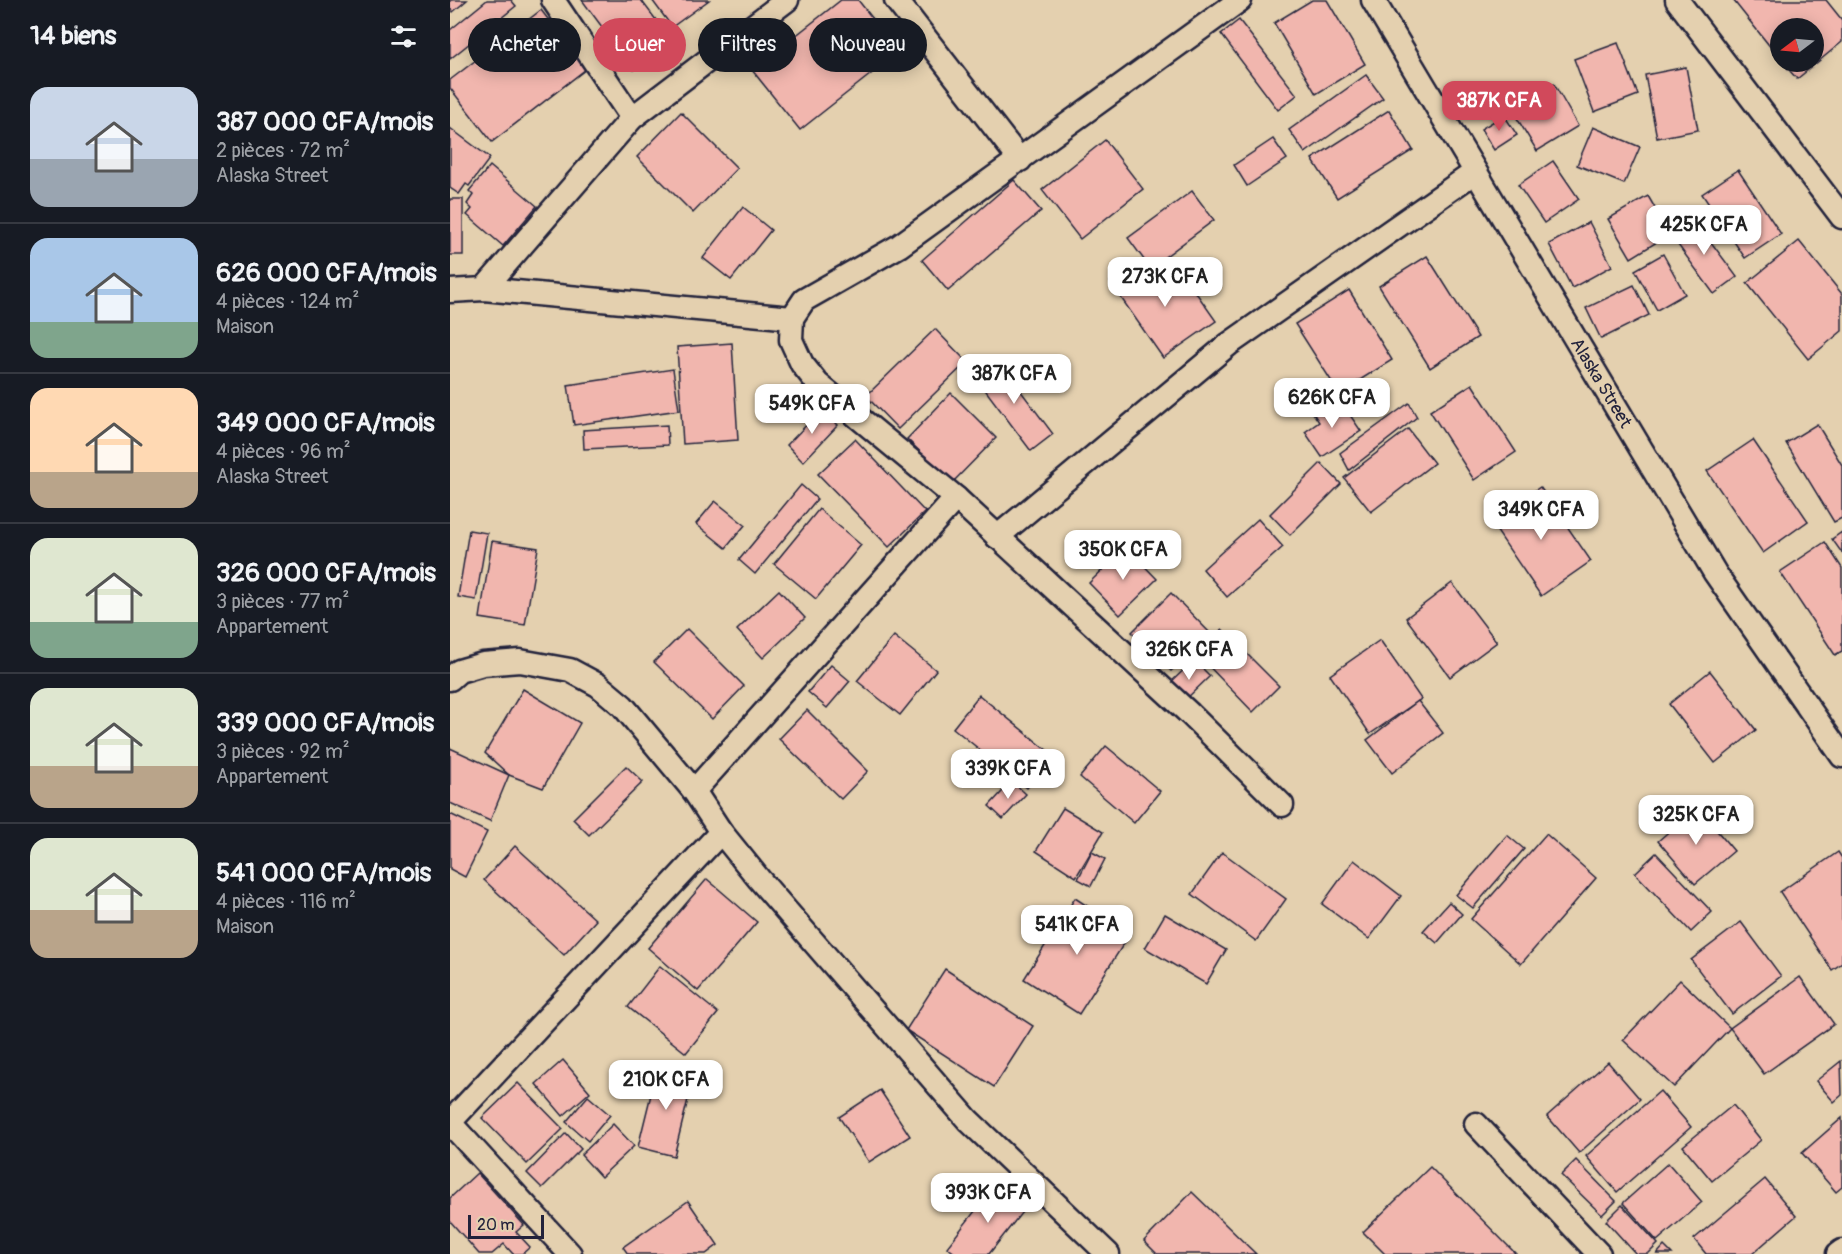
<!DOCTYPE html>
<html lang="fr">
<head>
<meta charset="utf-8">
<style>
  :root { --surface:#171b24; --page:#20242c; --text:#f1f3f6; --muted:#9ea1a6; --line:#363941; --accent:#d1495b }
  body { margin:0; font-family:Pangolin,sans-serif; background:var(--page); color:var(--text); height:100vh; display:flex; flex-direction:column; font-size:22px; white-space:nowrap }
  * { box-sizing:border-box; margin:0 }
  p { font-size:20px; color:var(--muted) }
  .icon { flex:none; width:33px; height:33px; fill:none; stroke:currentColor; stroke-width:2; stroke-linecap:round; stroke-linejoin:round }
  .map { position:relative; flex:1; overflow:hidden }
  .sheet { display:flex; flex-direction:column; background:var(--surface); width:450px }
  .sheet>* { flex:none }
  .top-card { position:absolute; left:18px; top:18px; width:570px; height:54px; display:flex; gap:12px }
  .needle { width:39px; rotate:254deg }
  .tools { position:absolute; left:1320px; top:18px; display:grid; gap:12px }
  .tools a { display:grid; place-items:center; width:54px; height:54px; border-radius:50%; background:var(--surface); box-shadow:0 3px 15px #0003; font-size:30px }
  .scale { position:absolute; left:18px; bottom:15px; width:76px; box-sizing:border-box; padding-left:6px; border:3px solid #22223b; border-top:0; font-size:16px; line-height:21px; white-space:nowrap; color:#22223b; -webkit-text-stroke:4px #e4d0af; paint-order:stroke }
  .price { position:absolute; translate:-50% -51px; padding:0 14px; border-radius:12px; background:#fff; color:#222; font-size:20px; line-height:39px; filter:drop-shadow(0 2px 3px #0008) }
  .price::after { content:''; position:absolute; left:50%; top:36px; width:18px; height:14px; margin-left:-9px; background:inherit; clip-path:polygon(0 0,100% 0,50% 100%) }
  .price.selected { background:var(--accent); color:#fff }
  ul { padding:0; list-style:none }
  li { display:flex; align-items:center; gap:18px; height:150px; padding:0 30px }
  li+li { border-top:2px solid var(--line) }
  li span { display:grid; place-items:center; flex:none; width:168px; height:120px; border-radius:18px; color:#555 }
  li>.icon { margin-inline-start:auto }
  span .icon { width:72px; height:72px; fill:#fffc; stroke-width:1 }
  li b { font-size:26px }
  h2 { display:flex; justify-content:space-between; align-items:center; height:72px; padding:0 30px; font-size:26px }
  .tag { padding:0 21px; border-radius:27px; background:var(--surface); box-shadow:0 3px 15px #0003; font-size:21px; line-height:54px }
  .tag.selected { background:var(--accent); color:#fff }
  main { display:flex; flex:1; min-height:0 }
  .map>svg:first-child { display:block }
  .building { fill:#f1b6ae; stroke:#22223b; stroke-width:1.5 }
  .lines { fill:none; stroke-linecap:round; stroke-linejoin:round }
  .street-casing { stroke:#22223b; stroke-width:27 }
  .street { stroke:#e4d0af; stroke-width:22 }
  .labels { text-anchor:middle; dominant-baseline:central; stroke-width:5; stroke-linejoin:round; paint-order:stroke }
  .street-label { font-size:18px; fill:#22223b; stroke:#e4d0af }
</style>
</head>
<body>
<main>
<section class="sheet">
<h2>14 biens<svg class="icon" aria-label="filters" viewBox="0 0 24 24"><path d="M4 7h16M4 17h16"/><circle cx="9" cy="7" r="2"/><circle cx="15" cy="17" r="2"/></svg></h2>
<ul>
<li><span style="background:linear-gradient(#c9d6e8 60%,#9aa5b1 0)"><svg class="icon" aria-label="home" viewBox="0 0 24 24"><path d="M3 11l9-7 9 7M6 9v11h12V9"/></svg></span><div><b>387 000 CFA/mois</b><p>2 pièces · 72 m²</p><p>Alaska Street</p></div></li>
<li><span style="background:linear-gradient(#a9c7e8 70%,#7fa58c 0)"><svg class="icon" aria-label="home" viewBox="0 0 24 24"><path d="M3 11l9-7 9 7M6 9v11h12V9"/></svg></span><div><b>626 000 CFA/mois</b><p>4 pièces · 124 m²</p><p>Maison</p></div></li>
<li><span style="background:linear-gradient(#ffd9b3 70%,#b9a48a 0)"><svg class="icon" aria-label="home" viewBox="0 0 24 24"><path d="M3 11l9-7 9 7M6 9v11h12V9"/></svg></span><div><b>349 000 CFA/mois</b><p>4 pièces · 96 m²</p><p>Alaska Street</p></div></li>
<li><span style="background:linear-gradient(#dfe7d0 70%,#7fa58c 0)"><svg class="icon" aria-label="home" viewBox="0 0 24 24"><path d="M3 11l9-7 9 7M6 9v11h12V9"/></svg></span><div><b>326 000 CFA/mois</b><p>3 pièces · 77 m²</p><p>Appartement</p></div></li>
<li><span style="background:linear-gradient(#dfe7d0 65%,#b9a48a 0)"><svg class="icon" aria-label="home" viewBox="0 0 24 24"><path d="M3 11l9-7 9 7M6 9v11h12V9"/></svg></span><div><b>339 000 CFA/mois</b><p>3 pièces · 92 m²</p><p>Appartement</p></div></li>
<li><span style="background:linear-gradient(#dfe7d0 60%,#b9a48a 0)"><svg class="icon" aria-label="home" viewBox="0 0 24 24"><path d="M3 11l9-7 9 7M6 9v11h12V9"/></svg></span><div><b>541 000 CFA/mois</b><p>4 pièces · 116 m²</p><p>Maison</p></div></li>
</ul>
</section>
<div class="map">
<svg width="1392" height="1254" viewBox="0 0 1392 1254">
  <rect width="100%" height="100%" fill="#e4d0af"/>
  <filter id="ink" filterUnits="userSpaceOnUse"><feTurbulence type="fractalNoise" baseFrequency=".0167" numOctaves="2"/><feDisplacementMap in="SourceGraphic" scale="12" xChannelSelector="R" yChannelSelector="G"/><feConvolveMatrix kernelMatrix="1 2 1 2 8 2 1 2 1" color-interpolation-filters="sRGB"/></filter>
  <g filter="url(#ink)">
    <g class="building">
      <path d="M0,0H17L3,12L0,8Z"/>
      <path d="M37,0H61L66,6L0,59V30Z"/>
      <path d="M132,0H191L222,41L184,70Z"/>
      <path d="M202,0H259L222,27Z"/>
      <path d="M391,0H408L449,52L350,130L302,70Z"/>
      <path d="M862,0H877L915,64L866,94L824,23Z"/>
      <path d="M1283,0H1376L1392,20V42L1347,79L1332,62H1364V28H1330V59Z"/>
      <path d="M91,10L136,69L42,142L0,88V80Z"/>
      <path d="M789,20L847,95L828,110L771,34Z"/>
      <path d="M1168,43L1188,95L1144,112L1124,59Z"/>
      <path d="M1236,67L1248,130L1207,138L1195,75Z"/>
      <path d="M916,75L933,98L855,153L839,130Z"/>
      <path d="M1104,84L1128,126L1087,151L1062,110Z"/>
      <path d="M939,110L963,150L887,198L862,159Z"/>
      <path d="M231,112L287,168L243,213L187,157Z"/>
      <path d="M1054,115L1067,135L1044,150L1031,129Z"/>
      <path d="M1143,127L1190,147L1174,184L1127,165Z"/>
      <path d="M0,128L40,158L19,186L16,184L9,194L0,188Z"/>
      <path d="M823,139L837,159L797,186L784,165Z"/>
      <path d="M655,140L693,189L630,239L592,190Z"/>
      <path d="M1103,161L1129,199L1094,223L1068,185Z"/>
      <path d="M40,166L87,206L53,246L17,215L22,209L17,204L23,195L19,191Z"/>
      <path d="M1288,170L1331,234L1295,258L1252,194Z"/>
      <path d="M564,180L591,211L498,291L472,260Z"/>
      <path d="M742,191L764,220L700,268L678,238Z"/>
      <path d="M1198,196L1220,234L1181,258L1158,219Z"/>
      <rect x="0" y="199" width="13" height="56"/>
      <path d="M293,207L321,230L281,280L253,258Z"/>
      <path d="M1243,218L1287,277L1264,294L1220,234Z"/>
      <path d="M1139,222L1162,266L1122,288L1099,244Z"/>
      <path d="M1349,241L1392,294V331L1358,359L1297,283Z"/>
      <path d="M1213,254L1235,294L1207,310L1185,270Z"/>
      <path d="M977,256L1028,337L980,368L929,286Z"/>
      <path d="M726,264L766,321L713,358L660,282L681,267L694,286Z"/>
      <path d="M1184,285L1199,315L1151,339L1136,308Z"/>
      <path d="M899,290L942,360L889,393L845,324Z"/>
      <path d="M485,329L517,362L448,429L416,396Z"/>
      <path d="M282,343L288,440L233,444L227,347Z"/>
      <path d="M546,358L603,434L581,451L524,375Z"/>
      <path d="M223,369L229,410L124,425L118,385Z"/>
      <path d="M1022,384L1066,452L1024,480L980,411Z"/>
      <path d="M501,393L546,438L502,483L457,439Z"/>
      <path d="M891,402L911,431L872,457L855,432L869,422L863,413L875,405L880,409Z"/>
      <path d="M959,403L967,417L899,470L890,453Z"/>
      <path d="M372,409L388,425L353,462L337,445Z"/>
      <path d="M1367,424L1392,465V518L1384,522L1336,443Z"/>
      <path d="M217,425L218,445L134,449L133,430Z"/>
      <path d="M958,429L984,463L921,512L894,478Z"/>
      <path d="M405,439L475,512L439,547L368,474Z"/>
      <path d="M1303,440L1358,521L1313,553L1257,471Z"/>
      <path d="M871,463L891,484L840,535L820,514Z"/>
      <path d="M351,485L367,499L305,574L289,560Z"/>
      <path d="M1090,487L1141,561L1091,596L1040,521Z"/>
      <path d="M265,501L295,525L276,548L246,524Z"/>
      <path d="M369,509L411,545L366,599L324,564Z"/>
      <path d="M808,519L833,547L777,597L753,569Z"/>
      <path d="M19,530L37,533L26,600L8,597Z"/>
      <path d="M1392,532V553L1382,539Z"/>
      <path d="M42,541L88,548L75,625L30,618Z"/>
      <path d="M1375,542L1392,568V651L1385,655L1330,572Z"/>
      <path d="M676,547L707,579L670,615L639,583Z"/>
      <path d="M1002,583L1047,642L1000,677L956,618Z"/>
      <path d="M329,590L355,618L313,658L287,630Z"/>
      <path d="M721,593L760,633L721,671L682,632Z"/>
      <path d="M237,629L294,686L262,719L204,662Z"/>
      <path d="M772,629L829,686L803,712L747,654Z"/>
      <path d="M444,636L486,670L450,715L407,681Z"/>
      <path d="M930,640L971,699L920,734L880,675Z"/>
      <path d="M744,660L760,676L733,702L718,685Z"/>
      <path d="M381,665L400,681L377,708L358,692Z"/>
      <path d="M1260,671L1306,730L1265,763L1219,704Z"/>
      <path d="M73,689L130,723L93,788L59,775L35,753Z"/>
      <path d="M529,695L603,755L577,788L503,728Z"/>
      <path d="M968,701L993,733L942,773L917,740Z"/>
      <path d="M357,710L418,771L391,799L329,739Z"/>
      <path d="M656,746L710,791L684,823L630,777Z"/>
      <path d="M0,748L59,775L40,821L0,803Z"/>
      <path d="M176,766L193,782L139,835L123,819Z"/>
      <path d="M562,781L576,794L553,819L539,806Z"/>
      <path d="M1247,807L1284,851L1245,884L1208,841Z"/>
      <path d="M613,808L653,832L626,877L586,851Z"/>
      <path d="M0,814L37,832L15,877L0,869Z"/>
      <path d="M1096,834L1146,878L1071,964L1021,919Z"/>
      <path d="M1057,835L1074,849L1023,908L1006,895Z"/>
      <path d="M65,846L146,920L114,955L34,880Z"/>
      <path d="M642,852L655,859L641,886L628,879Z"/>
      <path d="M772,852L836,899L806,941L742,894Z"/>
      <path d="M1388,852L1392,858V963L1382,970L1330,892Z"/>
      <path d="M1206,853L1262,912L1241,932L1185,873Z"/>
      <path d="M904,860L951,896L919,939L872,904Z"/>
      <path d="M257,879L307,922L248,991L198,948Z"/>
      <path d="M625,898L680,934L629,1014L574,979Z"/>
      <path d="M999,902L1012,914L987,943L973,931Z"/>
      <path d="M715,914L776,950L756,984L695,948Z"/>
      <path d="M1291,922L1331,976L1282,1014L1241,960Z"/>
      <path d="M210,966L268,1013L236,1053L178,1007Z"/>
      <path d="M495,969L583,1026L544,1087L456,1030Z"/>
      <path d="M1350,977L1384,1024L1314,1074L1280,1028Z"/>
      <path d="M1230,980L1280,1028L1224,1087L1173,1040Z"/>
      <path d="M113,1060L140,1092L113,1116L86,1084Z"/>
      <path d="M1391,1061L1392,1095L1384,1102L1366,1081Z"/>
      <path d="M1158,1062L1190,1099L1129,1153L1097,1116Z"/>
      <path d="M208,1066L244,1075L224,1156L188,1147Z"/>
      <path d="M68,1083L113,1129L77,1164L32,1118Z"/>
      <path d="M430,1090L460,1136L419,1162L389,1117Z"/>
      <path d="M1210,1091L1241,1127L1167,1192L1136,1156Z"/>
      <path d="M138,1096L160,1115L138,1141L116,1122Z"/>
      <path d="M1283,1105L1311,1140L1262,1181L1233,1146Z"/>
      <path d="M1392,1118V1187L1386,1192L1352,1153Z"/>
      <path d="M163,1124L184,1146L151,1177L131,1155Z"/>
      <path d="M116,1133L131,1149L92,1188L77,1173Z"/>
      <path d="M1126,1160L1166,1201L1152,1215L1111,1175Z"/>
      <path d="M1218,1163L1252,1202L1207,1241L1173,1203Z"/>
      <path d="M980,1167L1066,1254H935L913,1232Z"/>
      <path d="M27,1173L74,1225L66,1232L80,1247L72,1254H63L54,1244L42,1254H29L0,1221V1198Z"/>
      <path d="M1315,1179L1346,1216L1302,1254H1256L1244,1239Z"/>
      <path d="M546,1184L576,1207L539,1254H506L497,1247Z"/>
      <path d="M742,1192L806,1254H707L694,1241Z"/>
      <path d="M238,1201L268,1245L256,1254H178L173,1247Z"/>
      <path d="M1172,1205L1208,1244L1198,1254H1186L1156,1221Z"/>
      <path d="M1214,1246L1222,1254H1207Z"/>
    </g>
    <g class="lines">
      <g class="street-casing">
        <g id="street">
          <path d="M103,0L182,118"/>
          <path d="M446,0L570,160"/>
          <path d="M790,0L449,246L354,300L342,318L341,340L352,364L368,384L506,498L740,714L832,805"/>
          <path d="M923,0L1265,573L1392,756"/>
          <path d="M1227,0L1392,217"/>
          <path d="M34,289L182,118L337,0"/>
          <path d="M0,291L34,289L342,318"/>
          <path d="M547,537L779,344L1025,172"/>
          <path d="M0,679L9,671L33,664L70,661L120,670L148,685L173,706L244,791L271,832L309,879L518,1120L658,1254"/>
          <path d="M244,791L506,498"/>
          <path d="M0,1122L271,832"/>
          <path d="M0,1123L120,1254"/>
          <path d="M1026,1124L1149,1254"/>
          <path d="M1388,1254L1392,1251"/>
        </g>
      </g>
      <use href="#street" class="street"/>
    </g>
  </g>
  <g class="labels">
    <g class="street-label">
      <text transform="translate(1151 383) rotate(59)">Alaska Street</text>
    </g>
  </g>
</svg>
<div class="tools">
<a><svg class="needle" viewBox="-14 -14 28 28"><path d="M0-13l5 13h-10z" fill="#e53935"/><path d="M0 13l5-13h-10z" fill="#9ea1a6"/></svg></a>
</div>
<div class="scale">20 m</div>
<b class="price selected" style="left:1049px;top:132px">387K CFA</b>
<b class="price" style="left:1254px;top:256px">425K CFA</b>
<b class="price" style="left:715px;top:308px">273K CFA</b>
<b class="price" style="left:564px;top:405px">387K CFA</b>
<b class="price" style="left:882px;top:429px">626K CFA</b>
<b class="price" style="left:362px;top:435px">549K CFA</b>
<b class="price" style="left:1091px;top:541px">349K CFA</b>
<b class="price" style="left:673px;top:581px">350K CFA</b>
<b class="price" style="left:739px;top:681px">326K CFA</b>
<b class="price" style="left:558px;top:800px">339K CFA</b>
<b class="price" style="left:1246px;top:846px">325K CFA</b>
<b class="price" style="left:627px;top:956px">541K CFA</b>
<b class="price" style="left:216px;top:1111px">210K CFA</b>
<b class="price" style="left:538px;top:1224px">393K CFA</b>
<div class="top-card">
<a class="tag">Acheter</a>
<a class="tag selected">Louer</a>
<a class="tag">Filtres</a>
<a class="tag">Nouveau</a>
</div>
</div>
</main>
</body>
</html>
